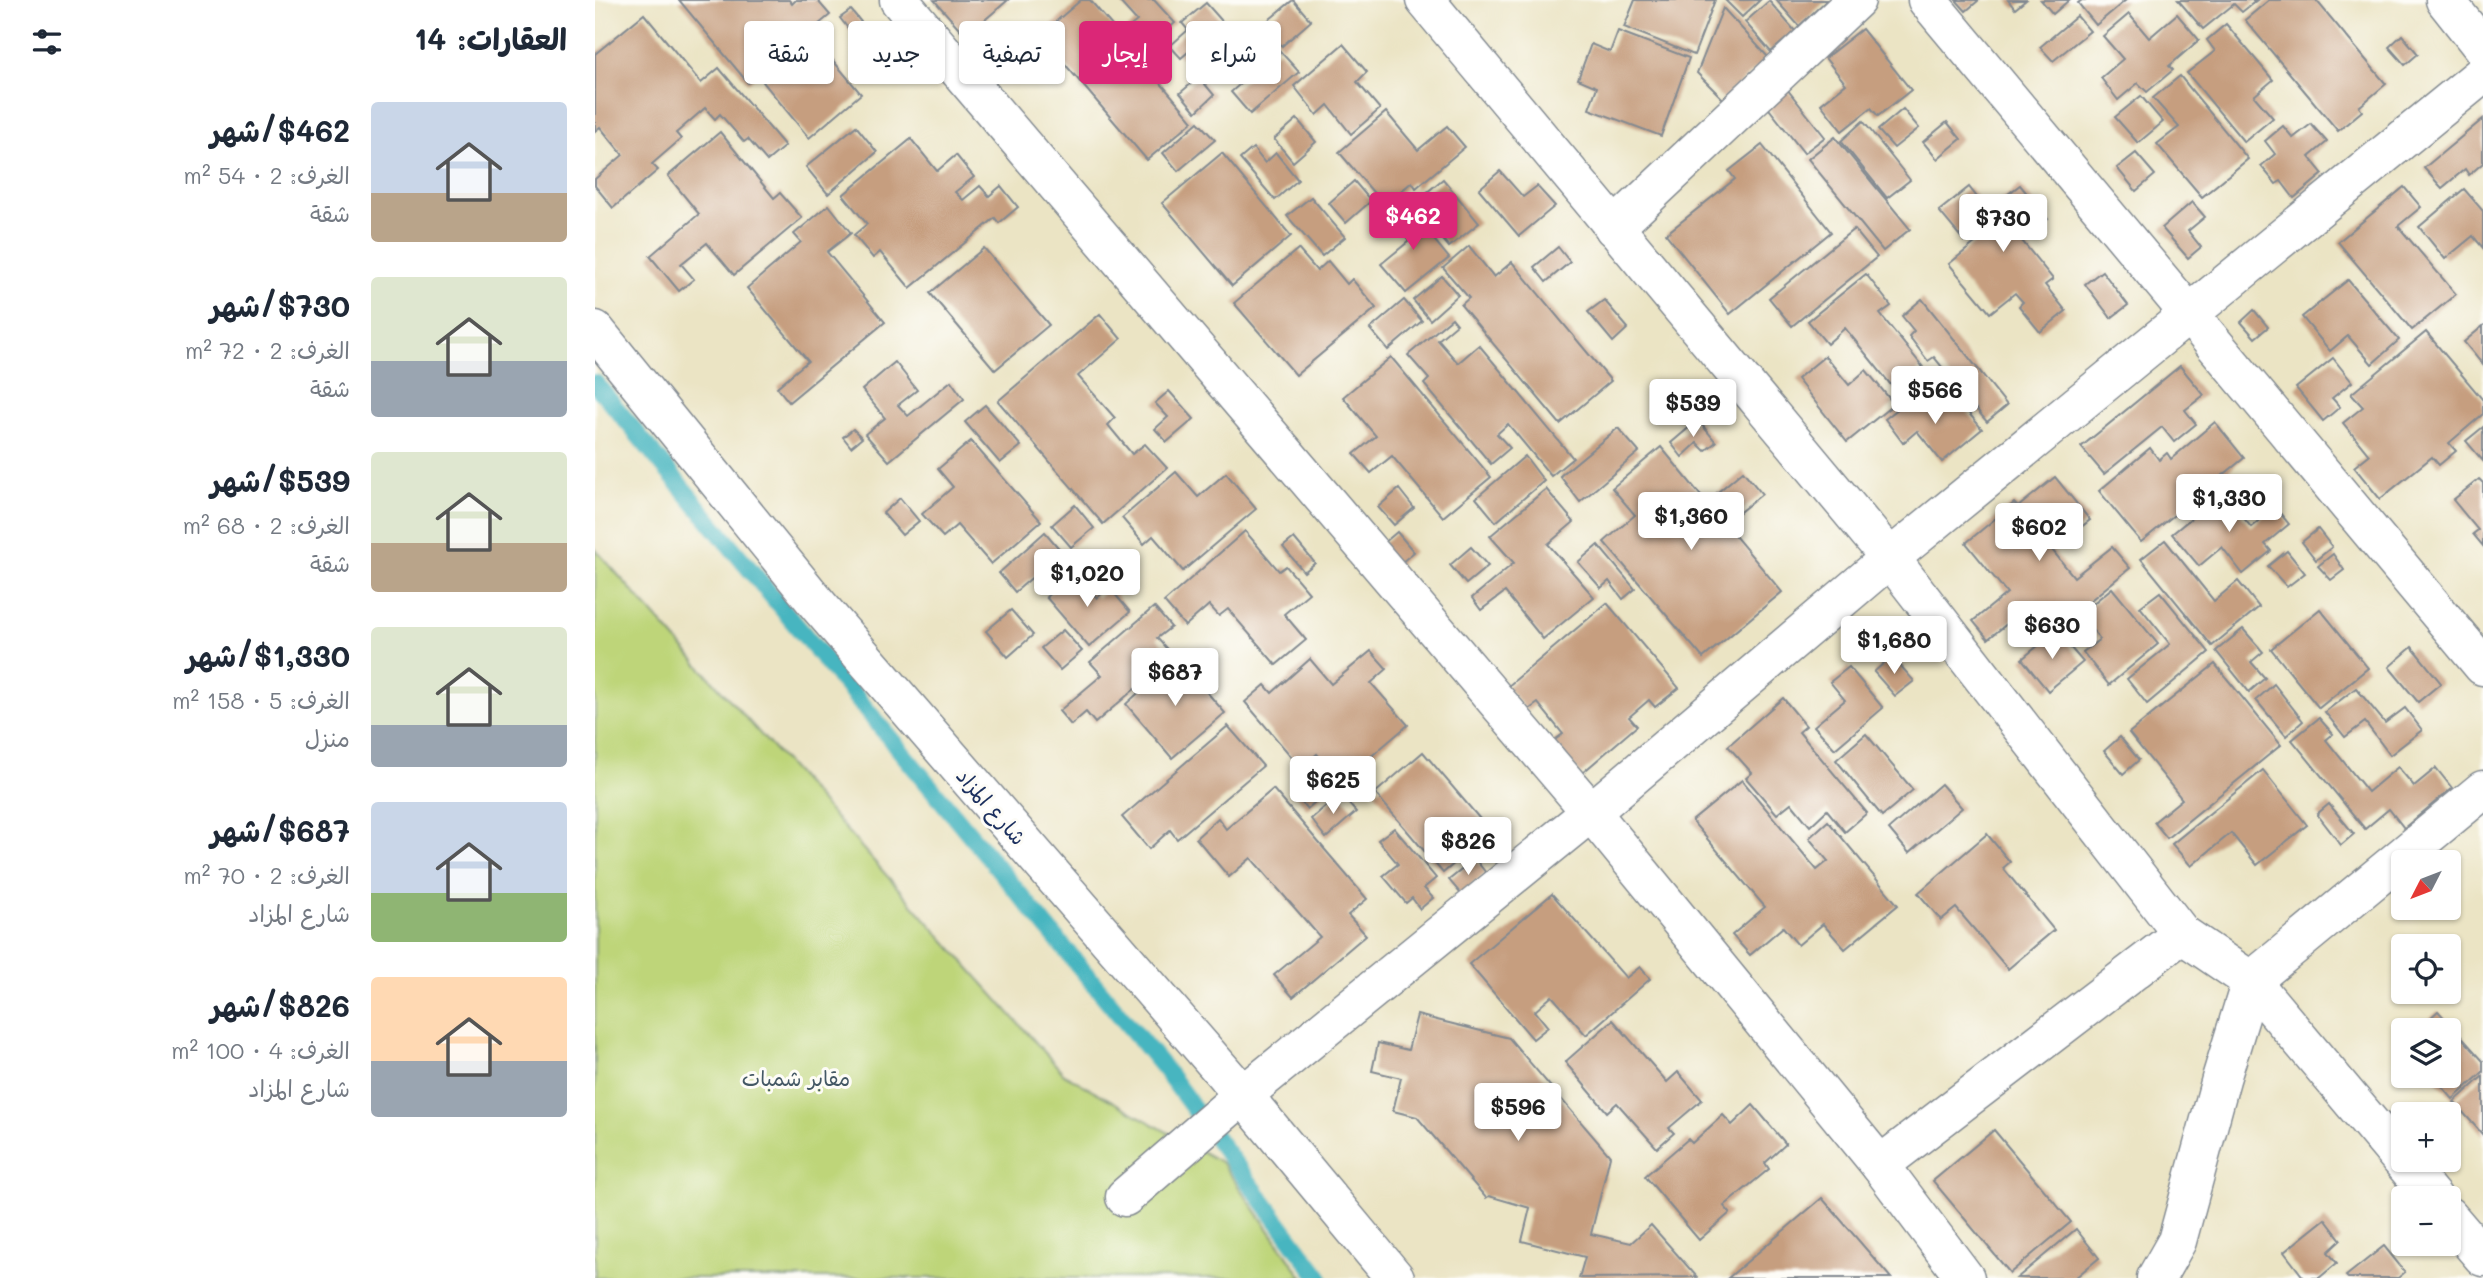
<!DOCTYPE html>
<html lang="ar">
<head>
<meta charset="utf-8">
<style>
  :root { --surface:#fff; --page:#f6f6f7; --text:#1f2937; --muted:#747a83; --accent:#db2777 }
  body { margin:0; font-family:Mali,"Playpen Sans Arabic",sans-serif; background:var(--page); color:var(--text); direction:rtl; height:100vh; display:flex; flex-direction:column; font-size:26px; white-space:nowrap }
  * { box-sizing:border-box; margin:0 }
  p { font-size:23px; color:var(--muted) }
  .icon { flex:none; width:38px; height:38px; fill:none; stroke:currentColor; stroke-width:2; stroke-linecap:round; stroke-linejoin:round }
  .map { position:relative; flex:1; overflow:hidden; direction:ltr }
  .panel { display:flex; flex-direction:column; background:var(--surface); width:595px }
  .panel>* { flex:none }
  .guide { position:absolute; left:21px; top:21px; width:665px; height:63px; direction:rtl; display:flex; gap:14px }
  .needle { width:46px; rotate:228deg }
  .tools { position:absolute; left:1796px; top:850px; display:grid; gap:14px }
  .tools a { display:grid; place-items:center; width:70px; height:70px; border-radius:7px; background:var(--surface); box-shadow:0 2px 5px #0004; font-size:35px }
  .price { position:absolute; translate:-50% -60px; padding:0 16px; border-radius:7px; background:#fff; color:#222; font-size:23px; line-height:46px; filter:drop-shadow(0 2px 4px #0008) }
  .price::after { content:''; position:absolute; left:50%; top:42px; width:21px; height:16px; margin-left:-10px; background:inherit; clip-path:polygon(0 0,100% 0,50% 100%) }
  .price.selected { background:var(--accent); color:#fff }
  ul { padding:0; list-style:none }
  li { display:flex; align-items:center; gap:21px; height:175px; padding:0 28px }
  li span { display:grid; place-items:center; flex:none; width:196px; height:140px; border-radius:7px; color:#555 }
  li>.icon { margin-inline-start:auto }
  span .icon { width:84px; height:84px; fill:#fffc; stroke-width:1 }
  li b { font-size:30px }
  h2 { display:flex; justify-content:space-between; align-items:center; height:84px; padding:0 28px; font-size:30px }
  .tag { padding:0 24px; border-radius:7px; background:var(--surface); box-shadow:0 2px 5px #0004; font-size:24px; line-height:63px }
  .tag.selected { background:var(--accent); color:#fff }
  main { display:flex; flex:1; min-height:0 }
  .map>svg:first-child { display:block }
  .green { fill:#bed579; stroke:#6c826c; stroke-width:2 }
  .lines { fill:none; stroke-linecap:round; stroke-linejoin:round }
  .stream { stroke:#46b5c0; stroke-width:18 }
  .building { fill:#c69e7f }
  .minor-casing { stroke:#838a91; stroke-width:41 }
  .minor { stroke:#fff; stroke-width:38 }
  .labels { text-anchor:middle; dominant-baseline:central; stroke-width:6; stroke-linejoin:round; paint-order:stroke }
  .street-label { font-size:21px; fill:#1b2f5e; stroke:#fdfcf7 }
  .park-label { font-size:21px; fill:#445865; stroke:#fdfcf7 }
</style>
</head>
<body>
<main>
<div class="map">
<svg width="1888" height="1278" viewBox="0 0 1888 1278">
  <rect width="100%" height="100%" fill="#fdfcf7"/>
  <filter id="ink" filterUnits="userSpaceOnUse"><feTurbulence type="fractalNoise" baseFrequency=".0143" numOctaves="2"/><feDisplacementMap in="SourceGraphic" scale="14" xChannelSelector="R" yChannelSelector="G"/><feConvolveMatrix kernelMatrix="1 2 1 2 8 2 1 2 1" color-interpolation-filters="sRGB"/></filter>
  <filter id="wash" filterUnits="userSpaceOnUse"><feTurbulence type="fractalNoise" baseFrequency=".00686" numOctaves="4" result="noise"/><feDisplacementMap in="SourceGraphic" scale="28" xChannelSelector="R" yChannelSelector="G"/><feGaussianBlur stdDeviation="1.57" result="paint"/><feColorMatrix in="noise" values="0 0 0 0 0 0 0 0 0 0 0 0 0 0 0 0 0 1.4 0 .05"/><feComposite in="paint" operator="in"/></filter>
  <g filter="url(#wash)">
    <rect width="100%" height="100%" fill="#ebe4c4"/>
    <path class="green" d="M0,549L469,1074L627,1163L708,1278H0Z"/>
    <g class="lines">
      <path class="stream" d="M0,383L568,1067L725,1278"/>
    </g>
    <g id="blocks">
      <g class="building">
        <path d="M84,0H194L197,4L201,0H222L235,15L153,83Z"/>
        <path d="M339,0H413L371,36Z"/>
        <path d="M486,0H495L598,121L552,160L445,35Z"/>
        <path d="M523,0H559L580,23L550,49L532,29L542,21Z"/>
        <path d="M698,0L716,21L687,46L669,24Z"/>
        <path d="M1040,0H1120L1099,55L1029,27Z"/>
        <path d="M1130,0H1165L1147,17Z"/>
        <path d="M1181,0H1232L1204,26Z"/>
        <path d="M1361,0H1384L1371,11Z"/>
        <path d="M1413,0H1431L1420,9Z"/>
        <path d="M1446,0H1474L1458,14Z"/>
        <path d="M1487,0H1531L1501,25L1483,3Z"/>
        <path d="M1583,0H1662L1647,12L1639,4L1608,29Z"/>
        <path d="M1674,0H1721L1791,84L1764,107L1767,111L1743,131L1650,20Z"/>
        <path d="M1174,1L1200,31L1176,52L1150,22Z"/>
        <path d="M611,3L634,29L626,36L620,29L586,58L575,46L593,30L587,23Z"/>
        <path d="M1128,8L1173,57L1128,99L1102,73Z"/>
        <path d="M256,10L266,22L256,32L245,18Z"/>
        <path d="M49,14L106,83L124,68L190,146L172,161L153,139L149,142L125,114L120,119L110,108L81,133L86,139L57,164L63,170L18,208L0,186V179L28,155L5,127L0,131V54Z"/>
        <path d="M1534,14L1554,38L1582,14L1604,40L1574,66L1578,70L1552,92L1543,83L1523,100L1506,78L1528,59L1508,36Z"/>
        <path d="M1482,16L1495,31L1458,61L1445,47Z"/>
        <path d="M1631,24L1678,80L1659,96L1678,118L1649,142L1592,73L1620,51L1612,40Z"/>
        <path d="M1267,29L1316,90L1283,116L1276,108L1247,131L1226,104L1251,84L1230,58Z"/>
        <path d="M1023,31L1094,58L1066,136L994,109L1002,87L983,79L996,44L1015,52Z"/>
        <path d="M1807,35L1823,54L1810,65L1794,47Z"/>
        <path d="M220,39L266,94L214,138L168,82Z"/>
        <path d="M748,44L772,72L762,82L785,109L756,134L733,105L722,115L699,86Z"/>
        <path d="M684,50L704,72L655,114L636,92Z"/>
        <path d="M1585,76L1653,159L1607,197L1562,144L1584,127L1558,98Z"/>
        <path d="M604,77L619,95L601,112L585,93Z"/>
        <path d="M1192,89L1230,137L1209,153L1171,105Z"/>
        <path d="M1546,96L1568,122L1543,143L1520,117Z"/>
        <path d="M1308,109L1324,128L1299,148L1283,130Z"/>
        <path d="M791,112L823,150L852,126L870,147L821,188L817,182L789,205L744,152Z"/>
        <path d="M702,119L721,142L698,162L679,139Z"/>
        <path d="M1888,119V163L1874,175L1870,169L1847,188L1829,168Z"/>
        <path d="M1268,121L1315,180L1292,198L1246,141Z"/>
        <path d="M603,122L620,140L583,171L568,153Z"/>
        <path d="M1352,122L1366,139L1342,159L1328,142Z"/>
        <path d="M1716,124L1732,142L1714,157L1728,174L1699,198L1686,181L1681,184L1666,166L1680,154L1670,141L1688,126L1698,138Z"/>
        <path d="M261,126L282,152L233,194L211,167Z"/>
        <path d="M125,132L179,198L185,193L207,218L139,275L112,243L86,264L99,279L84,291L55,256L104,214L73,176Z"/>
        <path d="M1240,137L1315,229L1288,251L1213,159Z"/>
        <path d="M316,139L342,171L361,155L379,177L360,192L368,200L385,186L394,196L406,186L423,207L404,223L400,218L315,288L285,252L278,258L259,235L272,224L248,195Z"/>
        <path d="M1167,145L1236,232L1135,314L1071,234L1140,179L1134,171Z"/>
        <path d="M658,148L670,163L681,153L703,180L680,200L645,159Z"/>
        <path d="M627,153L696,236L637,286L567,203Z"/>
        <path d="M1541,153L1560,175L1541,191L1522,168Z"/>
        <path d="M905,171L928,197L942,186L960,206L924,236L884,189Z"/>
        <path d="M848,179L884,223L854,247L818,204Z"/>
        <path d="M759,181L776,201L751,223L734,203Z"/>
        <path d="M1425,185L1453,219L1427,241L1458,279L1450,285L1471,311L1445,332L1424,306L1428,302L1420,293L1395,313L1354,264L1381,242L1376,234L1369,241L1344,211L1374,187L1392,210Z"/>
        <path d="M1809,187L1826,207L1803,226L1861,294L1817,330L1743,242Z"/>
        <path d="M1869,189L1888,211V248L1878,236L1850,259L1824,227Z"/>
        <path d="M716,197L750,237L727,256L692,216Z"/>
        <path d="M1597,202L1610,217L1593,231L1606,247L1593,258L1567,228Z"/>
        <path d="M809,203L854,258L811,293L786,264L814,241L793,216Z"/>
        <path d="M234,205L256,233L232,252L290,322L194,402L182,387L213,361L152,288L206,242L199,234Z"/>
        <path d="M1259,229L1282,257L1197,326L1174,298Z"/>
        <path d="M874,246L899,277L917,262L1016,381L965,424L866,305L874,298L848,268Z"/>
        <path d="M963,247L975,262L951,282L939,267Z"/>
        <path d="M389,248L454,325L400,370L335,293Z"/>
        <path d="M703,249L722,271L733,261L752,284L757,279L781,308L701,375L639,303Z"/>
        <path d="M1507,271L1533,305L1516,318L1490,284Z"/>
        <path d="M1271,274L1296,306L1285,314L1328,367L1300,390L1250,328L1232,344L1213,321Z"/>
        <path d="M847,276L863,295L835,320L818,300Z"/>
        <path d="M1753,280L1804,340L1777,364L1753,336L1735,351L1707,317Z"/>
        <path d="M1327,299L1412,405L1392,422L1339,357L1333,361L1314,336L1319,331L1307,316Z"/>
        <path d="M809,300L827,321L793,350L775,329Z"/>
        <path d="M1009,300L1033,328L1018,342L993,312Z"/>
        <path d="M1659,310L1673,327L1660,338L1646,322Z"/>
        <path d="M505,314L526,339L483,376L520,418L513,425L537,454L550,444L572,468L508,524L403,401Z"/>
        <path d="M857,318L862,324L843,340L863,363L884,345L978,458L956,476L913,424L902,434L915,448L896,464L829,384L834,379L813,355Z"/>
        <path d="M1888,326V365L1869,342Z"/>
        <path d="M1831,332L1888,400V414L1854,443L1861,451L1844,465L1837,457L1785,499L1759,467L1774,455L1748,423L1768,407L1756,394Z"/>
        <path d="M1230,356L1254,385L1271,370L1299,404L1252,442L1202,379Z"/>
        <path d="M796,357L896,477L848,517L797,456L776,473L759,454L781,436L748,397Z"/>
        <path d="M1738,358L1757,382L1737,398L1745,407L1728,421L1701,388Z"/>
        <path d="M300,362L322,390L303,405L313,416L356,381L369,399L294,461L270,434L290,418L267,390Z"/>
        <path d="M1585,366L1609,395L1590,410L1601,424L1579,442L1567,427L1509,474L1486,447Z"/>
        <path d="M574,391L599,419L572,442L560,429L573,417L560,403Z"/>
        <path d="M1322,394L1340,417L1362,399L1387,429L1347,462L1322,431L1308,443L1290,419Z"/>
        <path d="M390,405L426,446L405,463L370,422Z"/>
        <path d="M1103,420L1121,442L1110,451L1102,443L1087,457L1076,443Z"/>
        <path d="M1620,422L1649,458L1546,542L1504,491L1555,448L1564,460L1572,453L1576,459Z"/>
        <path d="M1888,427V461L1871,441Z"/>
        <path d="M1023,428L1044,452L985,502L965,476Z"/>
        <path d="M258,429L267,438L256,447L248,437Z"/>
        <path d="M376,441L446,521L396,564L362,525L348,537L327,514L358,487L343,469Z"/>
        <path d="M1066,447L1111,502L1148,471L1167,494L1130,524L1187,592L1108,658L1009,542L1040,515L1017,488Z"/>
        <path d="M930,456L949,481L901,522L881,498Z"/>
        <path d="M581,472L603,497L631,473L661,509L588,571L558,536L549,544L527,518Z"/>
        <path d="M1460,477L1495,520L1457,550L1479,577L1517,547L1535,568L1449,638L1428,611L1393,639L1378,621L1412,593L1371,543L1419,503L1423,507Z"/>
        <path d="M1884,479L1888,483V546L1878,534L1883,530L1858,500Z"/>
        <path d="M804,489L819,508L799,525L783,507Z"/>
        <path d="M951,489L979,522L953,544L999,597L948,639L910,592L886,610L877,598L919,563L895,536Z"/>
        <path d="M1628,492L1656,527L1680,507L1694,524L1670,544L1676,551L1648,574L1627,547L1604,566L1577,534Z"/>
        <path d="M305,498L324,521L307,535L288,513Z"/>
        <path d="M480,505L499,528L476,547L457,525Z"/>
        <path d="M1723,529L1737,547L1721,560L1707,542Z"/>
        <path d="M650,531L684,571L691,566L714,593L689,614L711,640L681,665L633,609L624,616L614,605L590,626L569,602Z"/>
        <path d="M450,532L467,552L420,592L404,573Z"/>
        <path d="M802,532L819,552L800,568L783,548Z"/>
        <path d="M699,538L720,563L709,572L688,547Z"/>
        <path d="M1570,540L1619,601L1643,581L1664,607L1617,646L1546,559Z"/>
        <path d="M1003,545L1040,589L1028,599L1014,581L1006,588L983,562Z"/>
        <path d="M876,547L893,566L871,584L855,565Z"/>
        <path d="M1692,551L1710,573L1692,587L1673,566Z"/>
        <path d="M1738,554L1749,570L1736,580L1723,566Z"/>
        <path d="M480,572L502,598L514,587L535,612L494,647L451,597Z"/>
        <path d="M1517,588L1563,644L1514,685L1488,652L1505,639L1485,614Z"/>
        <path d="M1565,592L1614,652L1552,704L1532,679L1575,644L1545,607Z"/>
        <path d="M1012,603L1084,688L1060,707L1054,700L1034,717L1042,726L986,774L957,742L968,734L943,703L932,711L912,687Z"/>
        <path d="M559,607L576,627L562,638L578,656L500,723L491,712L476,725L464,711L507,675L495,662Z"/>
        <path d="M1725,609L1773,668L1724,708L1676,649Z"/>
        <path d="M416,610L438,635L413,657L391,631Z"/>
        <path d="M1648,629L1668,652L1656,662L1670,678L1654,692L1621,651Z"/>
        <path d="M468,630L487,651L465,670L446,648Z"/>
        <path d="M1461,631L1488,662L1453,691L1427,659Z"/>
        <path d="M1817,647L1846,683L1823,702L1794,667Z"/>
        <path d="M776,651L792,669L776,683L813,725L746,782L722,754L706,768L650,702L670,685L677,693L715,659L736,684Z"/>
        <path d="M1297,656L1319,681L1300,696L1279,672Z"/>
        <path d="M582,658L630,713L577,758L531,704Z"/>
        <path d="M1620,664L1686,745L1572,838L1559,822L1587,799L1534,733Z"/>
        <path d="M1254,667L1288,708L1240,749L1219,726L1250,700L1235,682Z"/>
        <path d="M1679,684L1708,721L1691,736L1661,700Z"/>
        <path d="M1761,688L1790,723L1810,708L1827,730L1795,755L1770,722L1750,737L1730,712Z"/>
        <path d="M1188,698L1211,726L1204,732L1272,813L1250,832L1232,810L1215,826L1196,803L1182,814L1151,778L1157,773L1133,746Z"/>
        <path d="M1724,718L1738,734L1731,740L1773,792L1803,767L1819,786L1841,768L1857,788L1809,828L1794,809L1770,829L1697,740Z"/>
        <path d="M633,726L668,766L582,839L575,830L554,849L527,817Z"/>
        <path d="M1271,734L1318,790L1287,816L1241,760Z"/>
        <path d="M1525,737L1544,760L1528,774L1509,751Z"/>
        <path d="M828,752L896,832L848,873L780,793Z"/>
        <path d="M1668,770L1712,825L1662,865L1636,833L1596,866L1577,844Z"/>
        <path d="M712,777L728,795L712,809L696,790Z"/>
        <path d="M1147,780L1222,870L1233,861L1214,838L1233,821L1303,905L1250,949L1228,924L1203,945L1188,927L1155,955L1137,935L1170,907L1097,821Z"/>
        <path d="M1346,784L1367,808L1314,853L1294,829Z"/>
        <path d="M678,789L772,899L753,915L771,935L698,997L679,975L725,937L656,858L634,877L601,838L623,818L631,829Z"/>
        <path d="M745,794L761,812L731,838L716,819Z"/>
        <path d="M1734,804L1759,834L1746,845L1722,814Z"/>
        <path d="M799,828L841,878L829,888L838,898L825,909L817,898L811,903L788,876L803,864L783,840Z"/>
        <path d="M1392,834L1415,862L1408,868L1459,930L1413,969L1361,908L1346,920L1323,893Z"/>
        <path d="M880,859L891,873L866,894L854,880Z"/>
        <path d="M957,894L1031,978L1045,967L1055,979L991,1035L957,996L940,1011L953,1027L938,1039L874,964Z"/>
        <path d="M1843,1011L1888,1061V1072L1858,1099L1838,1076H1853V1031H1821Z"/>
        <path d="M822,1015L914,1038L1015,1156L996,1234L1036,1243L1056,1225L1102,1277L984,1278L990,1257L927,1241L935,1208L894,1196L891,1198L822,1117L798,1111L806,1078L777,1071L783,1043L813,1050Z"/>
        <path d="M1018,1020L1072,1082L1083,1072L1107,1100L1074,1128L1079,1133L1062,1148L1022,1103L1012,1112L970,1062Z"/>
        <path d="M1888,1076V1135L1859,1102Z"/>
        <path d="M1158,1105L1191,1144L1170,1163L1174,1169L1129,1206L1135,1213L1104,1240L1050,1176L1093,1139L1097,1143L1128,1115L1137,1125Z"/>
        <path d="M1399,1130L1476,1222L1415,1273L1338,1181Z"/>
        <path d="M1227,1198L1296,1278H1133Z"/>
        <path d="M1730,1219L1746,1240L1733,1252L1742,1263L1724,1278H1709L1689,1252Z"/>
        <path d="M1481,1229L1504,1258L1480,1278H1422Z"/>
        <path d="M1789,1246L1810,1272L1803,1278H1753L1751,1276Z"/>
      </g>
    </g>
  </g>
  <g filter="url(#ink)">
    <use href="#blocks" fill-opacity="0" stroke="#838a91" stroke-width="2"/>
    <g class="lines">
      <g class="minor-casing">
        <g id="minor">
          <path d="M304,0L996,812L1285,1165L1370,1278"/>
          <path d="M830,0L1295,558L1587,934L1656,981L1839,1199"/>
          <path d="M1332,0L1888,666"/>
          <path d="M1850,0L1888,48"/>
          <path d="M1019,228L1261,0"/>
          <path d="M0,330L224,606L648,1095L800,1278"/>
          <path d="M1285,1165L1587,934"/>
          <path d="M530,1197L648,1095L996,812L1295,558L1888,74"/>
          <path d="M1853,1216L1888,1257"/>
          <path d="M1561,1278L1582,1241L1626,1079L1656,981L1888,790"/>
        </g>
      </g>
      <use href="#minor" class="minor"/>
    </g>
  </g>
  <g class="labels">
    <g class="street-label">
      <text transform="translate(397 806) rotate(49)">شارع المزاد</text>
    </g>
    <g class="park-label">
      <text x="201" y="1077">مقابر شمبات</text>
    </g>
  </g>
</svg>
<div class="tools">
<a><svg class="needle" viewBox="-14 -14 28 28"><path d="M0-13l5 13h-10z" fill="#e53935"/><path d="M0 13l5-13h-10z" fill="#747a83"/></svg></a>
<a><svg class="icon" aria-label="locate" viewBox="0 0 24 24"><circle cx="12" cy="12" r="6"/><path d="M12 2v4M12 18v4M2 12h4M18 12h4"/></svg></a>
<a><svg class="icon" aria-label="layers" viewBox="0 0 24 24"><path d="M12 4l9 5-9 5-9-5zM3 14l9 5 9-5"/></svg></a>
<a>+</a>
<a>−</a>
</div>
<b class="price selected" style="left:818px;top:252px">$462</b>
<b class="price" style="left:1408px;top:254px">$730</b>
<b class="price" style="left:1340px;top:426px">$566</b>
<b class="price" style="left:1098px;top:439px">$539</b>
<b class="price" style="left:1634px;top:534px">$1,330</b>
<b class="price" style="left:1096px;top:552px">$1,360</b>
<b class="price" style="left:1444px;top:563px">$602</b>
<b class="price" style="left:492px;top:609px">$1,020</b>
<b class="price" style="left:1457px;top:661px">$630</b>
<b class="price" style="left:1299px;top:676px">$1,680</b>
<b class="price" style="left:580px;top:708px">$687</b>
<b class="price" style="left:738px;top:816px">$625</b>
<b class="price" style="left:873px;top:877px">$826</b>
<b class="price" style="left:923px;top:1143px">$596</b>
<div class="guide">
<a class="tag">شراء</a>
<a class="tag selected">إيجار</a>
<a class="tag">تصفية</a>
<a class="tag">جديد</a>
<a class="tag">شقة</a>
</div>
</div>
<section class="panel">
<h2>العقارات: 14<svg class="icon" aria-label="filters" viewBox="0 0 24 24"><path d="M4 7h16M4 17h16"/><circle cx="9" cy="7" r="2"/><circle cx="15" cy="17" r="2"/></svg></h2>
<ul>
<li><span style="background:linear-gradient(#c9d6e8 65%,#b9a48a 0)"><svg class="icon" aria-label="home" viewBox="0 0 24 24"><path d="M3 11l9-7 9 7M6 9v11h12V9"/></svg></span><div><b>$462/شهر</b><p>الغرف: 2 · 54 m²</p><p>شقة</p></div></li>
<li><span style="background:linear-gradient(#dfe7d0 60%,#9aa5b1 0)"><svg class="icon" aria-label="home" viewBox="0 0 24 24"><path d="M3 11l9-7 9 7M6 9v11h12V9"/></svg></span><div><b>$730/شهر</b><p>الغرف: 2 · 72 m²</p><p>شقة</p></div></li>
<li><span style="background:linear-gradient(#dfe7d0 65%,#b9a48a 0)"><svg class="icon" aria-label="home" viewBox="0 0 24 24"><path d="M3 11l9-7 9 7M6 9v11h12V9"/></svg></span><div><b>$539/شهر</b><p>الغرف: 2 · 68 m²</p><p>شقة</p></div></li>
<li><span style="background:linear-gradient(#dfe7d0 70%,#9aa5b1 0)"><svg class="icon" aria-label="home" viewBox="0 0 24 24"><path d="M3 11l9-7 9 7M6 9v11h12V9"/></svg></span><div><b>$1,330/شهر</b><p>الغرف: 5 · 158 m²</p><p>منزل</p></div></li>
<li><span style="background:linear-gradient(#c9d6e8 65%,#8fb573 0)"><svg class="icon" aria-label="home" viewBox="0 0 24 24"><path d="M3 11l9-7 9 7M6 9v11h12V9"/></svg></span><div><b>$687/شهر</b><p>الغرف: 2 · 70 m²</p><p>شارع المزاد</p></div></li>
<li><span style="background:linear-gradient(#ffd9b3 60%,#9aa5b1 0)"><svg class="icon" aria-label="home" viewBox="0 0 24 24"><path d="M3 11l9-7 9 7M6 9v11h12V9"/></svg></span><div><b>$826/شهر</b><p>الغرف: 4 · 100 m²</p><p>شارع المزاد</p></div></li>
</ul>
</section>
</main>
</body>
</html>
